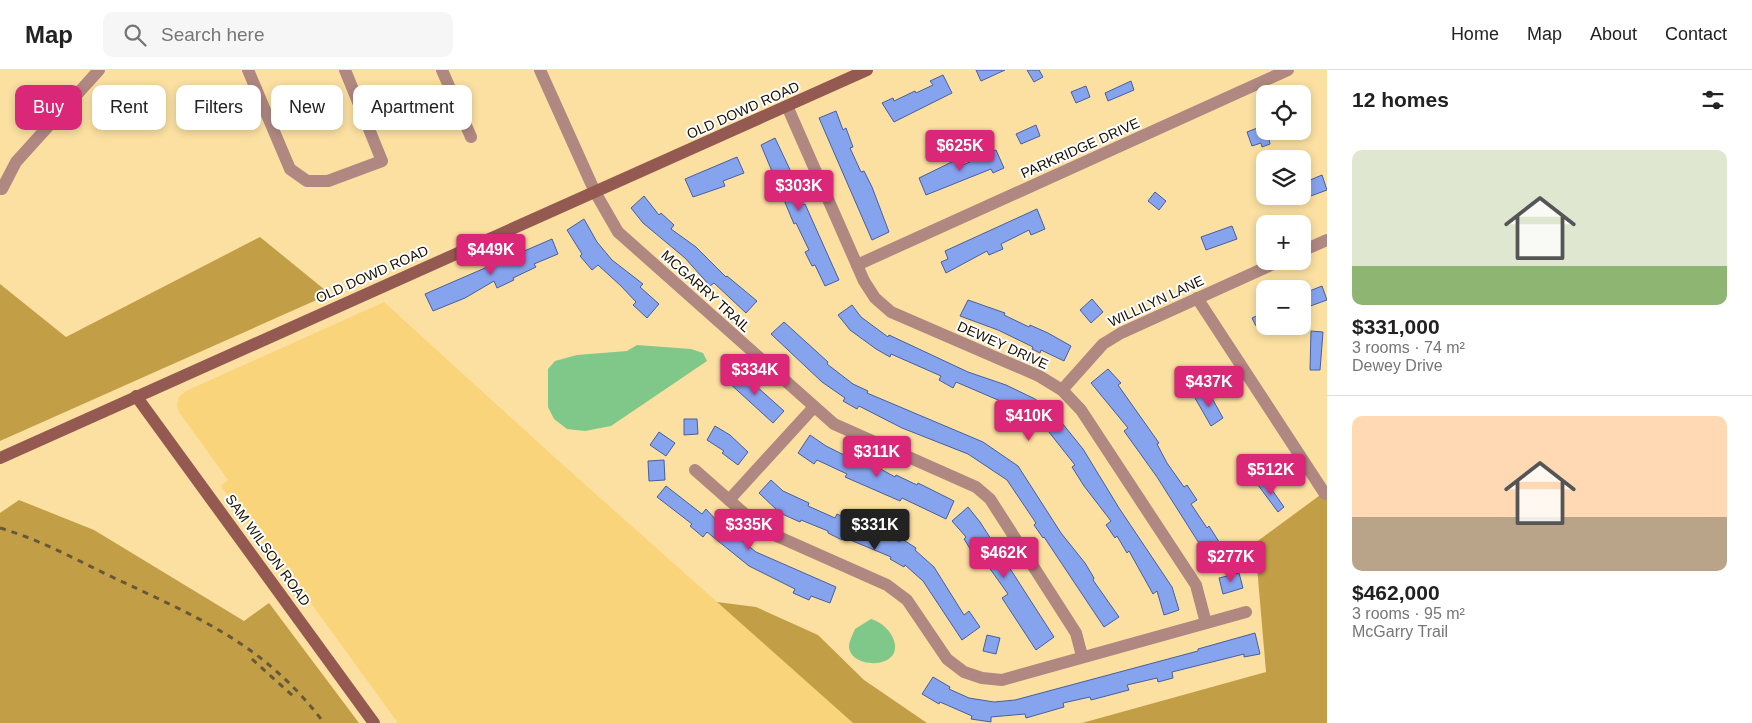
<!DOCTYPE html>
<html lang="en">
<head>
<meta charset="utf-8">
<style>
  :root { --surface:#fff; --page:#f6f6f6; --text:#222; --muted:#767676; --line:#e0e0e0; --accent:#db2777 }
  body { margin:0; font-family:Helvetica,sans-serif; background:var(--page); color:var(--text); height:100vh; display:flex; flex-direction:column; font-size:19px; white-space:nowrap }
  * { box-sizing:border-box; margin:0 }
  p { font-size:16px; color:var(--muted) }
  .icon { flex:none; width:28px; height:28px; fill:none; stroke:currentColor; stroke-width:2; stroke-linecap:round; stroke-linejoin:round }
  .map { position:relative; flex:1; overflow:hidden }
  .side { display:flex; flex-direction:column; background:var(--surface); width:425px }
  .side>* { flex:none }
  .top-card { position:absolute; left:15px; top:15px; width:475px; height:45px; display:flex; gap:10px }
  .fabs { position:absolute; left:1256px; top:15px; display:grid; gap:10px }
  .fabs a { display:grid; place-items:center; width:55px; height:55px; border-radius:10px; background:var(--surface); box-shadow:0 2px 8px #0003; font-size:25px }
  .price { position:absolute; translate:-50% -42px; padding:0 11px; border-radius:5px; background:var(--accent); color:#fff; font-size:16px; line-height:32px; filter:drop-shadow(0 1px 2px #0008) }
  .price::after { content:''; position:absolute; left:50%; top:30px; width:15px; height:11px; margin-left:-8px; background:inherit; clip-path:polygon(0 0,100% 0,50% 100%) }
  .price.selected { background:#222; color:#fff }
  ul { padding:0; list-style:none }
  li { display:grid; align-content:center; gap:10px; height:265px; padding:0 25px }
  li+li { border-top:1px solid var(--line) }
  li span { display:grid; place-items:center; height:155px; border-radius:10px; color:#555 }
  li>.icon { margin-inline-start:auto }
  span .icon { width:90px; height:90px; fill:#fffc; stroke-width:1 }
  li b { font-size:21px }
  h2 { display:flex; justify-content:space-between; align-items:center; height:60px; padding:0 25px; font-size:21px }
  .pill { padding:0 18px; border-radius:10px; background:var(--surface); box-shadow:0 2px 8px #0003; font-size:18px; line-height:45px }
  .pill.selected { background:var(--accent); color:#fff }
  header { display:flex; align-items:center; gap:30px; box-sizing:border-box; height:70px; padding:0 25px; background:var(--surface); border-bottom:1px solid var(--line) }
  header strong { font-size:24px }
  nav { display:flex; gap:28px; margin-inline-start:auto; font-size:18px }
  .search { width:350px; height:45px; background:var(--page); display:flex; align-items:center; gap:12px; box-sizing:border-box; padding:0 18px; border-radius:10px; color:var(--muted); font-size:19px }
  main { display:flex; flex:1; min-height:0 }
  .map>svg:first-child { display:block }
  .built { fill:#f9d47a }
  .forest { fill:#c29f46 }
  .water { fill:#80c88a }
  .building { fill:#86a3ee; stroke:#485e9f }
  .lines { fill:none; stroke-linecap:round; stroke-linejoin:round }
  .street { stroke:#b08781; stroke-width:12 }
  .secondary { stroke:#945a52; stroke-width:12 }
  .rail { stroke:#675838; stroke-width:3; stroke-dasharray:6 6; stroke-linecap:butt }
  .labels { text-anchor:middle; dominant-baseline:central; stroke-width:4; stroke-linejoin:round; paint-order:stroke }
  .street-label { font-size:14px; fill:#191000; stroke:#fff }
</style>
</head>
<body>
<header>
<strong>Map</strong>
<div class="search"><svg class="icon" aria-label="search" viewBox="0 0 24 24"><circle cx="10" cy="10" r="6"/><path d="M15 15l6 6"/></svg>Search here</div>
<nav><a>Home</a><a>Map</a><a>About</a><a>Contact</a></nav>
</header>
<main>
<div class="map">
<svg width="1327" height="653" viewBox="0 0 1327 653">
  <rect width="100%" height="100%" fill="#fbe0a1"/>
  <path class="built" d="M384,232L562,394L853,653H398L305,525L301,528L221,416L228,410L179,342L177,335L179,327L186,321Z"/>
  <g class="forest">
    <path d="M260,167L330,224L0,371V214L66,267Z"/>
    <path d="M1327,420V653H1082L1266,602L1255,473Z"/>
    <path d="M19,430L94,460L244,551L269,533L359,653H0V443Z"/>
    <path d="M717,532L756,537L818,565L864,610L927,653H853Z"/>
  </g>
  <g class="water">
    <path d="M637,275L691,279L703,283L707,291L611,356L585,361L567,359L554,349L548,337V299L555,291L577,285L627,281Z"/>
    <path d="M871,549C879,551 888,558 892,566C909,599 851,601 849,577C849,571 853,564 855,559Z"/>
  </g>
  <g class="building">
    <path d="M976,0H1005L981,11Z"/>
    <path d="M1027,0H1039L1043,7L1034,12Z"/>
    <path d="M943,5L952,23L894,52L882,33L893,28L894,31L915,21L916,23L933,15L930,11Z"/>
    <path d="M1131,11L1134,20L1108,31L1105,23Z"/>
    <path d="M1086,16L1090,27L1076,33L1071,22Z"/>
    <path d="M836,41L843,60L846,58L853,77L850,78L861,102L864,101L872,117L889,162L872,170L819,48Z"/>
    <path d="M1036,55L1040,66L1021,74L1016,64Z"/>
    <path d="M1265,55V61L1288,62L1269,69L1270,74L1262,77L1261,73L1252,76L1247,62Z"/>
    <path d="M775,68L792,104L803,135L805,134L839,210L825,216L815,195L812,196L805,182L809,180L796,153L794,154L761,75Z"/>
    <path d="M996,80L1004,98L993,103L991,99L926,125L919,108L960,88L963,95Z"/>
    <path d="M737,87L744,103L723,111L725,116L693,127L685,109Z"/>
    <path d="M1322,105L1327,120L1308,127L1303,113Z"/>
    <path d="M1155,122L1166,131L1159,140L1148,131Z"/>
    <path d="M644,126L659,145L661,143L674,155L671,159L696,177L726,207L727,206L757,231L746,243L714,213L710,216L685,188L643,153L631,138Z"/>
    <path d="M1037,139L1045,159L1031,165L1029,160L1001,174L1003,179L989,185L987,181L946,203L941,192L948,189L945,181Z"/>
    <path d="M584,149L597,172L612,190L643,214L640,217L659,234L647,248L633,235L636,232L621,216L598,195L592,200L580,186L582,184L567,160Z"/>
    <path d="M1232,156L1237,169L1206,180L1201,167Z"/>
    <path d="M552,169L558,184L534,194L536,197L513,208L514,210L497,218L494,211L465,228L433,241L425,224Z"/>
    <path d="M1322,216L1327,230L1302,239V224Z"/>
    <path d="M1092,229L1103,242L1091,253L1080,240Z"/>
    <path d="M968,230L1005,243L1004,245L1029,257L1030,255L1048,263L1071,276L1064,291L1041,280L1040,283L1032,279L1033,277L998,260L960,246Z"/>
    <path d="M852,235L861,247L888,267L889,265L968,302L1006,315L1035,329L1054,343L1083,379L1119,438L1172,517L1179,540L1164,545L1157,521L1153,524L1129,481L1127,483L1117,466L1115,468L1106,455L1111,451L1084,416L1072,397L1075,395L1041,352L1040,354L1017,338L1016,340L1004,335L1005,333L956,312L953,318L939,310L941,306L891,284L890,287L876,279L850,260L838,245Z"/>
    <path d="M1265,242V253L1256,256L1252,248Z"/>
    <path d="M784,252L828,292L827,294L853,314L868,321L867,323L983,372L1018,396L1061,463L1085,493L1094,508L1093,510L1119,547L1104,557L1044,467L1043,468L1034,455L1036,453L1007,410L968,384L902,358L859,336L857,339L843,331L845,328L822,312L771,264Z"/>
    <path d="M1311,261L1323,262L1320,300H1310Z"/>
    <path d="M737,299L784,341L773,353L727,311Z"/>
    <path d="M1108,299L1121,313L1118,315L1159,373L1157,374L1167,393L1184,417L1187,415L1197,430L1191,434L1207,458L1209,456L1221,475L1223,473L1234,488L1216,500L1157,407L1124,361L1128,358L1091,313Z"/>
    <path d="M1205,304L1211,312L1204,318L1197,311Z"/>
    <path d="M1208,321L1223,348L1211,356L1195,328Z"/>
    <path d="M684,349H697L698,364L684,365Z"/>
    <path d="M715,356L730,365L748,382L738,395L722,383L724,381L707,370Z"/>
    <path d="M659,362L675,373L666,386L650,375Z"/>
    <path d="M810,365L826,376L852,389L853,387L868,392L895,407L896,405L917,415L918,413L954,431L946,449L902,428L900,431L845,407L847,404L817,390L814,394L798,383Z"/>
    <path d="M664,390L665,410L649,411L648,391Z"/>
    <path d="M771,410L783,421L809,433L808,436L835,448L837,444L851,451L850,453L900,472L902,469L916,478L915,480L934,497L964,545L969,541L980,557L962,570L923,511L905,495L904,497L890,489L891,487L872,479L843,467L842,470L828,463V461L801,450L800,452L780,443L759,423Z"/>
    <path d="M1265,410L1284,437L1278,442L1258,415Z"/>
    <path d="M666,416L702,444L706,439L717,451L756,482L836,517L830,533L811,526L809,530L793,523L795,519L749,496L707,462L703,467L690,456L692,454L657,427Z"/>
    <path d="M968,437L980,452L1054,567L1036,580L1002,528L1008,524L978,482L974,485L964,469L966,467L952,451Z"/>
    <path d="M1239,503L1243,518L1223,524L1219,508Z"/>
    <path d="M1255,563L1260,584L1244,587V584L1172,602L1173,608L1158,612L1157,608L1127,615L1129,620L1091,630L1090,627L1063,633L1064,637L1026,648L1025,644L991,647V652L971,649L972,646L940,632L939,634L922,624L933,607L950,617L949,619L969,628L994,632L1015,630L1198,581V579Z"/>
    <path d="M987,565L1000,568L996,584L983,581Z"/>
  </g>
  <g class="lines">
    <g class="street">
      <path d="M248,0L290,99L307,111H328L382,91L345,0"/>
      <path d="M442,0L471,67"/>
      <path d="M540,0L595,122L618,162L834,354L976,417L990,429L1076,563L1082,586"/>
      <path d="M787,36L864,211L875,228L891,242L1039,306L1062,320L1081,340L1196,515L1206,553"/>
      <path d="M2,119L16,92L99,0"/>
      <path d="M1302,181L1327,170"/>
      <path d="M857,195L1288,0"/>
      <path d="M1197,228L1325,424"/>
      <path d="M1062,320L1103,274L1121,263L1280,191"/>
      <path d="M695,400L763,460L887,515L907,530L947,589L964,602L982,608L1002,610L1246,542"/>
      <path d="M729,430L814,337"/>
    </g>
    <g class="secondary">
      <path d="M136,326L374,653"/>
      <path d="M0,388L867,0"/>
    </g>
    <g class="rail">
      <path d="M0,458C38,469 73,488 108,505C196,547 263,572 324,653"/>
      <path d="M252,589L293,626"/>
    </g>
  </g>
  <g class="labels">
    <g class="street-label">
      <text transform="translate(743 40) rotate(-24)">OLD DOWD ROAD</text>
      <text transform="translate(1080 78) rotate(-24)">PARKRIDGE DRIVE</text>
      <text transform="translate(372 204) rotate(-24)">OLD DOWD ROAD</text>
      <text transform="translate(706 221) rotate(42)">MCGARRY TRAIL</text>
      <text transform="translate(1156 231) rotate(-25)">WILLILYN LANE</text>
      <text transform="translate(1003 275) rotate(24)">DEWEY DRIVE</text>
      <text transform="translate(268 480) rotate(54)">SAM WILSON ROAD</text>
    </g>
  </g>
</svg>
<div class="fabs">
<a><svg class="icon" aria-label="locate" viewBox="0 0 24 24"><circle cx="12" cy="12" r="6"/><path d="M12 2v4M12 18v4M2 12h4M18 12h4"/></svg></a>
<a><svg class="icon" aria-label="layers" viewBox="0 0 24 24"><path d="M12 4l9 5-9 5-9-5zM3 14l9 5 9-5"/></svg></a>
<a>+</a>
<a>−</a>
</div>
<b class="price" style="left:960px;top:102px">$625K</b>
<b class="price" style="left:799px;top:142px">$303K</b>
<b class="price" style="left:491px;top:206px">$449K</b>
<b class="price" style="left:755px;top:326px">$334K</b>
<b class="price" style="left:1209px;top:338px">$437K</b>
<b class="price" style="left:1029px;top:372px">$410K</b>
<b class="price" style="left:877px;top:408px">$311K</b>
<b class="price" style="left:1271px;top:426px">$512K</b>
<b class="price" style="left:749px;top:481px">$335K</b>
<b class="price selected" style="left:875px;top:481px">$331K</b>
<b class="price" style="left:1004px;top:509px">$462K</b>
<b class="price" style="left:1231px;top:513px">$277K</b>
<div class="top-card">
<a class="pill selected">Buy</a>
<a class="pill">Rent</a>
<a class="pill">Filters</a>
<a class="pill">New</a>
<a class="pill">Apartment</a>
</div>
</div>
<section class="side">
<h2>12 homes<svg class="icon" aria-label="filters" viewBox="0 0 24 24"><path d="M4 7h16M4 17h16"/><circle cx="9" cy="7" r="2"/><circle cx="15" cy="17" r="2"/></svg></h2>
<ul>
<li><span style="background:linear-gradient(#dfe7d0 75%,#8fb573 0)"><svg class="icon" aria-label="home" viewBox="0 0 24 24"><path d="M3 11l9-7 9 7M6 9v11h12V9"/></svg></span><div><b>$331,000</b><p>3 rooms · 74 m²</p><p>Dewey Drive</p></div></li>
<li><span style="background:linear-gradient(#ffd9b3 65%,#b9a48a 0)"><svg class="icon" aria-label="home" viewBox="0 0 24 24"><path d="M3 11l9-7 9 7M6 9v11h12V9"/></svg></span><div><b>$462,000</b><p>3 rooms · 95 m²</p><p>McGarry Trail</p></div></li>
</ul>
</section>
</main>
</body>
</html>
